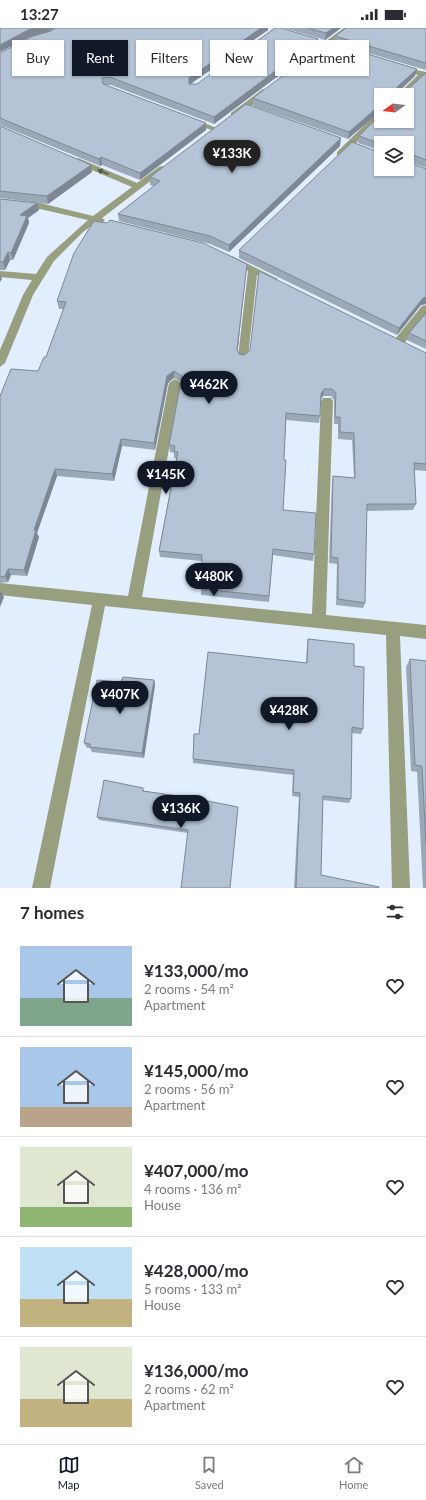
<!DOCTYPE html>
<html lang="en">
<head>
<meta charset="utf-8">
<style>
  :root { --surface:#fff; --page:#f2f2f3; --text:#2b2b33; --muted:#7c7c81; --line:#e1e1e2; --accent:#111827 }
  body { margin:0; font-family:Lato,sans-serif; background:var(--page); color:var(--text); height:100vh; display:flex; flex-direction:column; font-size:15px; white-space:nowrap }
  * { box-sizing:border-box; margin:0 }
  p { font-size:13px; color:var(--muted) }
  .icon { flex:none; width:22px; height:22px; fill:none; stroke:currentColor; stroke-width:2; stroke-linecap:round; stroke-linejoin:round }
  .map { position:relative; height:860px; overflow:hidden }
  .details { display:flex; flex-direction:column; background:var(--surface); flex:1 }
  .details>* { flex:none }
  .hud { position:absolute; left:12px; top:12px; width:402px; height:36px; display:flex; gap:8px }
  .needle { width:26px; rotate:255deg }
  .buttons { position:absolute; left:374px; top:60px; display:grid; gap:8px }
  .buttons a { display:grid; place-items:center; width:40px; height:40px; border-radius:0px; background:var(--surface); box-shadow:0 1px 3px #0004; font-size:20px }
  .price { position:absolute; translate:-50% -34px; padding:0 9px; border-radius:14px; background:var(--accent); color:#fff; font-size:13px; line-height:26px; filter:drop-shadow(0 1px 2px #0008) }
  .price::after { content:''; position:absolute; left:50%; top:24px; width:12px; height:9px; margin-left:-6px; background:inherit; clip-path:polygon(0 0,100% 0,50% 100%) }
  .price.active { background:#222; color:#fff }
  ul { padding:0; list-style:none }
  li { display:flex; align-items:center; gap:12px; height:100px; padding:0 20px }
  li+li { border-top:1px solid var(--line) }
  li span { display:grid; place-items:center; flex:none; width:112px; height:80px; border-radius:0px; color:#555 }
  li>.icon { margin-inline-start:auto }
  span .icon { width:48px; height:48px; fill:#fffc; stroke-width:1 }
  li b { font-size:17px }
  h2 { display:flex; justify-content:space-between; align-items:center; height:48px; padding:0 20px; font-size:17px }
  .pill { padding:0 14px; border-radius:0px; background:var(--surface); box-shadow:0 1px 3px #0004; font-size:14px; line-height:36px }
  .pill.active { background:var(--accent); color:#fff }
  .status { display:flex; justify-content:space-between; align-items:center; height:28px; padding:0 20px; background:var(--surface); direction:ltr }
  .status svg { height:11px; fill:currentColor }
  .menu { display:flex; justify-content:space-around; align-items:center; height:56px; border-top:1px solid var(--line); background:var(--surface); font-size:11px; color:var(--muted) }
  .menu a { display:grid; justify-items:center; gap:2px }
  .menu .active { color:var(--accent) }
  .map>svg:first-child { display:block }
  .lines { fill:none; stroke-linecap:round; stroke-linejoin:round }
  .street { fill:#979f7f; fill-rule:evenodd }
  .wall { fill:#9ba8b7 }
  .shaded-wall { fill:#7e8895 }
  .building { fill:#b4c3d5; stroke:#7e8895 }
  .oneway { fill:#50564a }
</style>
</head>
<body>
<div class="status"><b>13:27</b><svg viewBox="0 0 49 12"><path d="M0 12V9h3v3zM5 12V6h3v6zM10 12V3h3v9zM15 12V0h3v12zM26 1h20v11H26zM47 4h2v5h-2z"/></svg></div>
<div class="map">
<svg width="426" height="860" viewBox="0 0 426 860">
  <rect width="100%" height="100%" fill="#e2eefd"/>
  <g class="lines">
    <g class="street">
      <path d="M344,0H351L320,26H314V22Z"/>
      <path d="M398,38L426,44V49H424L405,67H397L418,47L398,42Z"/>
      <path d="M263,61L270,63L237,89H231V85Z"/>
      <path d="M378,84H381V90L343,128H337V124Z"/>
      <path d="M189,91H195L219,101L215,103L189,95Z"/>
      <path d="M78,130L137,155L159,139L162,138L166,141L102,190L105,192L103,194H97L83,204L54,233L33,267L5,335L0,339V322L23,267L32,252L0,249V243L36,246L47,229L88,192L40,181L0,177V171L40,175L93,188L132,159L75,135L74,133Z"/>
      <path d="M232,228L278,251L273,254L257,247L248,329L243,333L238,329L248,243L229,233L227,231L229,229Z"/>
      <path d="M426,277V287L403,317H395L394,314L395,311L422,278Z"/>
      <path d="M175,351L181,355L142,569L312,586L321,373L323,370H331L333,373L326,587L426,597V611L400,608L410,860H392L386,607L105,578L50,860H32L92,577L0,567V555L128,568L169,355Z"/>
    </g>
  </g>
  <g class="wall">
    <path d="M0,0H55L47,4L51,3L56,0H268V2L190,56H197L318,18L214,96L111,57H104L206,102L140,152L102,137L100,138L0,97V25L33,8L30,9Z"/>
    <path d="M284,0H341L325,12Z"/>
    <path d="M426,0V42L334,15L335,8Z"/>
    <path d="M426,45V140L408,133V134L426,141V276L421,277L397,307L239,230V222L381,141L407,115H381V123L358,115L359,108L407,93L381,67L348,111L253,78V70L415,48L401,61H408Z"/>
    <path d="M0,98L92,144L48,176L0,170Z"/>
    <path d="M340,118L229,224L210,216L119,193L118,186L154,158L150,157V149Z"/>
    <path d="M0,171L37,175L39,182L28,190L29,195L13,232H10L5,242H0Z"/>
    <path d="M246,244L237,323L239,326L244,327L426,325V443L414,442L416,476L413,482L366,483L365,575L363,580L336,577L337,536L329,535L332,455L333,448L354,450L352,412L338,411V396H334V372L331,368H323L320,372V388L319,395L286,392L284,432L283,482L314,526L313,533L273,527L269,574L201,567L202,533L160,529L159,523L176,430H174V425L170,424L169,417L181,354L174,350L168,355L155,422L122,418L114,453L57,448L37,505L39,509L27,548L11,547L8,554L0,555V368L38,343L46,329L64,281H59L57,273Z"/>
    <path d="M426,285V321L407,312L409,305Z"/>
    <path d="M308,611L354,638L363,701L361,706L352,705L351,771L349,775L323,772L321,847L379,860H294L299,769L292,768L293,747L193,735V731L199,706L306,635L307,617Z"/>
    <path d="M410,631L426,633V860H423L417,744L411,743L406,639Z"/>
    <path d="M154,652L155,657L144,730L92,724L90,720H87L84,715L121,654Z"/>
    <path d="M143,760L144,763L192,770L188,805L99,792L97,789Z"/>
  </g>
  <g class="shaded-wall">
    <path d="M36,0H55L46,5L30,9L0,24V17L28,2Z"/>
    <path d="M261,0H268V2L189,57V63V50Z"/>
    <path d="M333,0H341L325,12L326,5Z"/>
    <path d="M318,11V18L214,96V89Z"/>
    <path d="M417,41L415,48L396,66L397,59Z"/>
    <path d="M381,76V83L348,111L349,104Z"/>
    <path d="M206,95V102L140,152V145Z"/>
    <path d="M341,110L340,118L229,224V217Z"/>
    <path d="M101,129L102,137L100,138L99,131Z"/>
    <path d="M91,137L92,144L48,176L47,168Z"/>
    <path d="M37,175L39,182L28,190L29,195L13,232L11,225L20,187Z"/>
    <path d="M8,224L10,232L5,242L3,234Z"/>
    <path d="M247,236L246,244L237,329V322Z"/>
    <path d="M0,245L2,251L0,254Z"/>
    <path d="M426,269V276L421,277L397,307L399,300L423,270Z"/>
    <path d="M174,343V350L168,355L155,422L154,415L167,348Z"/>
    <path d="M324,361L323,368L320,373L321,366Z"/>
    <path d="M121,411L122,418L114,453L112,446Z"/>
    <path d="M55,441L57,448L37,505L39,509L27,548L24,542L34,502Z"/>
    <path d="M8,541L11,547L8,554L5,548Z"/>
    <path d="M1,563L4,569L0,579V565Z"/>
    <path d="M154,652L155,657L144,730L142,725Z"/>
  </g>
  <g class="building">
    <path d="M0,0H36L28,2L0,17Z"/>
    <path d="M56,0H261L189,50V56H197L275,0H281L318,11L214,89L110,49L102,50L103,56L206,95L140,145L101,129L99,131L0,90V25L33,8L51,3Z"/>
    <path d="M307,0H333L326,5Z"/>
    <path d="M346,0H426V35L335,8Z"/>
    <path d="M328,14L417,41L397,59L398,61H408L426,45V132L409,125L407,127L408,134L426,141V269L423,270L399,300L239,222L352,114L381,125V141H407V115H381V116L359,108L381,86V93H407V67H381V76L349,104L253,70Z"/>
    <path d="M246,76L341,110L229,217L210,208L118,186L160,153L150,149Z"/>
    <path d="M0,98L91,137L47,168L0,163Z"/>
    <path d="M0,171L37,175L20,187L27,188L11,225L8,224L3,234H0Z"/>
    <path d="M110,192L203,215L247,236L237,322L239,326L244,327L250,322L259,243L426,325V436L414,435L416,476H367L365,575L338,571V530L331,529L333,448L355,450L354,405L340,404V389H335L336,365L332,361H324L321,366L320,388L286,385L284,432H286L283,482L316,485L314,526L273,521L269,568L201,561L202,527L159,523L178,424L174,423L175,418L169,417L182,348L174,343L167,348L154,415L121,411L112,446L55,441L34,502H36L24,542L8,541L5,548L0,549V368L11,341L38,343L44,329H46L66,274L57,273L74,225L94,193L107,195Z"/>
    <path d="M426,285V313L409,305Z"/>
    <path d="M308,611L354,616V638L364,639L363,701L352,699L351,771L323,768L321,847L379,859V860H296L300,765L293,764L294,742L193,731L194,706H199L208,624L307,635Z"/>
    <path d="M410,631L426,633V817L422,738L415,737Z"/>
    <path d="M123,649L154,652L142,725L90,719V716L84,715L97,652L121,654Z"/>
    <path d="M104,752L143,760V763L192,770L238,779L230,860H181L188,802L97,789Z"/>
  </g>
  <defs><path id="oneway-solid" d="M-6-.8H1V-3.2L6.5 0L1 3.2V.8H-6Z"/></defs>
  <use class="oneway" href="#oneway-solid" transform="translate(103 144) rotate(-157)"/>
</svg>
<div class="buttons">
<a><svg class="needle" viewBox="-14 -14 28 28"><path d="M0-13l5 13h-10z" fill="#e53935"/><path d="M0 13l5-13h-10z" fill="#7c7c81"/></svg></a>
<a><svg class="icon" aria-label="layers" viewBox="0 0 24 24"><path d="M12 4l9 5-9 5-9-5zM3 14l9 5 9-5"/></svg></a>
</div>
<b class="price active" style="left:232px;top:146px">¥133K</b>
<b class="price" style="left:209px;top:377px">¥462K</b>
<b class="price" style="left:166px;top:467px">¥145K</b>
<b class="price" style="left:214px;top:569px">¥480K</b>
<b class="price" style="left:120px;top:687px">¥407K</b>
<b class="price" style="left:289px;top:703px">¥428K</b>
<b class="price" style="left:181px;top:801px">¥136K</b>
<div class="hud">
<a class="pill">Buy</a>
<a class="pill active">Rent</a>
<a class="pill">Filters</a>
<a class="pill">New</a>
<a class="pill">Apartment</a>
</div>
</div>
<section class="details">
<h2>7 homes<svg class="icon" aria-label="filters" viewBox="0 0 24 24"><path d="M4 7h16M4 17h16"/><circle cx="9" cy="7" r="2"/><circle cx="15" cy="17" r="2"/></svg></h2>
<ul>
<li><span style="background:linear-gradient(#a9c7e8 65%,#7fa58c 0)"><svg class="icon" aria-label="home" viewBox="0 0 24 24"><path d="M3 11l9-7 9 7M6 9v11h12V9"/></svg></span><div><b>¥133,000/mo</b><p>2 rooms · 54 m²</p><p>Apartment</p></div><svg class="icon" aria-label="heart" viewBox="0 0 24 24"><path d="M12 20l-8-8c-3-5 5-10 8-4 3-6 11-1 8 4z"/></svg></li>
<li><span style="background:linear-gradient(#a9c7e8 75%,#b9a48a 0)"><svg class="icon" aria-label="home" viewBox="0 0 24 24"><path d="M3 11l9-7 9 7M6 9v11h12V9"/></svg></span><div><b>¥145,000/mo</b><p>2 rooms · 56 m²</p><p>Apartment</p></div><svg class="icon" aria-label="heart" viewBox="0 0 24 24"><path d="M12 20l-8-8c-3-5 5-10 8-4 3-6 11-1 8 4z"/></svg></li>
<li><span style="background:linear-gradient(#dfe7d0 75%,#8fb573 0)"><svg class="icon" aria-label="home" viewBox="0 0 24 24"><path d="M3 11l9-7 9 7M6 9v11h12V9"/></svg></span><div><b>¥407,000/mo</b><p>4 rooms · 136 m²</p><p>House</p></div><svg class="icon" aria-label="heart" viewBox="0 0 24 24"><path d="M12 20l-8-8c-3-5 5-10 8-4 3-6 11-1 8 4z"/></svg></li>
<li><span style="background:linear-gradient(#bfe0f5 65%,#c2b280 0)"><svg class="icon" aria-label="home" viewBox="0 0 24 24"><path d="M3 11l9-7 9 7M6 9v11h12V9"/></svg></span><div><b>¥428,000/mo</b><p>5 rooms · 133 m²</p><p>House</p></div><svg class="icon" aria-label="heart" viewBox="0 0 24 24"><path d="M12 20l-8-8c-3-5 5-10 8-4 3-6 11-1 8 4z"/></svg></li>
<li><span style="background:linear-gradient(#dfe7d0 65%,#c2b280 0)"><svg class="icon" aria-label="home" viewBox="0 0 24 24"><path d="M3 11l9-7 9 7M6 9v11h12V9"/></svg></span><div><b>¥136,000/mo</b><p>2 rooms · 62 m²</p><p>Apartment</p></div><svg class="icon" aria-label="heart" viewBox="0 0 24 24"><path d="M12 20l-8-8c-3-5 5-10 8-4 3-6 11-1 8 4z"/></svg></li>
</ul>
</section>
<nav class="menu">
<a class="active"><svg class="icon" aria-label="map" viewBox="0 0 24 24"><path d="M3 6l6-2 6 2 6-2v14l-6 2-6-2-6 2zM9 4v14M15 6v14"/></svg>Map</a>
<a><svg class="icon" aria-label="saved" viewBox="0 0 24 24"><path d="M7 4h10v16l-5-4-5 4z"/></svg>Saved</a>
<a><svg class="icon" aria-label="home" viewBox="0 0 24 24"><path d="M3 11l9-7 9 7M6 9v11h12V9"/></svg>Home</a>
</nav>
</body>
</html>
